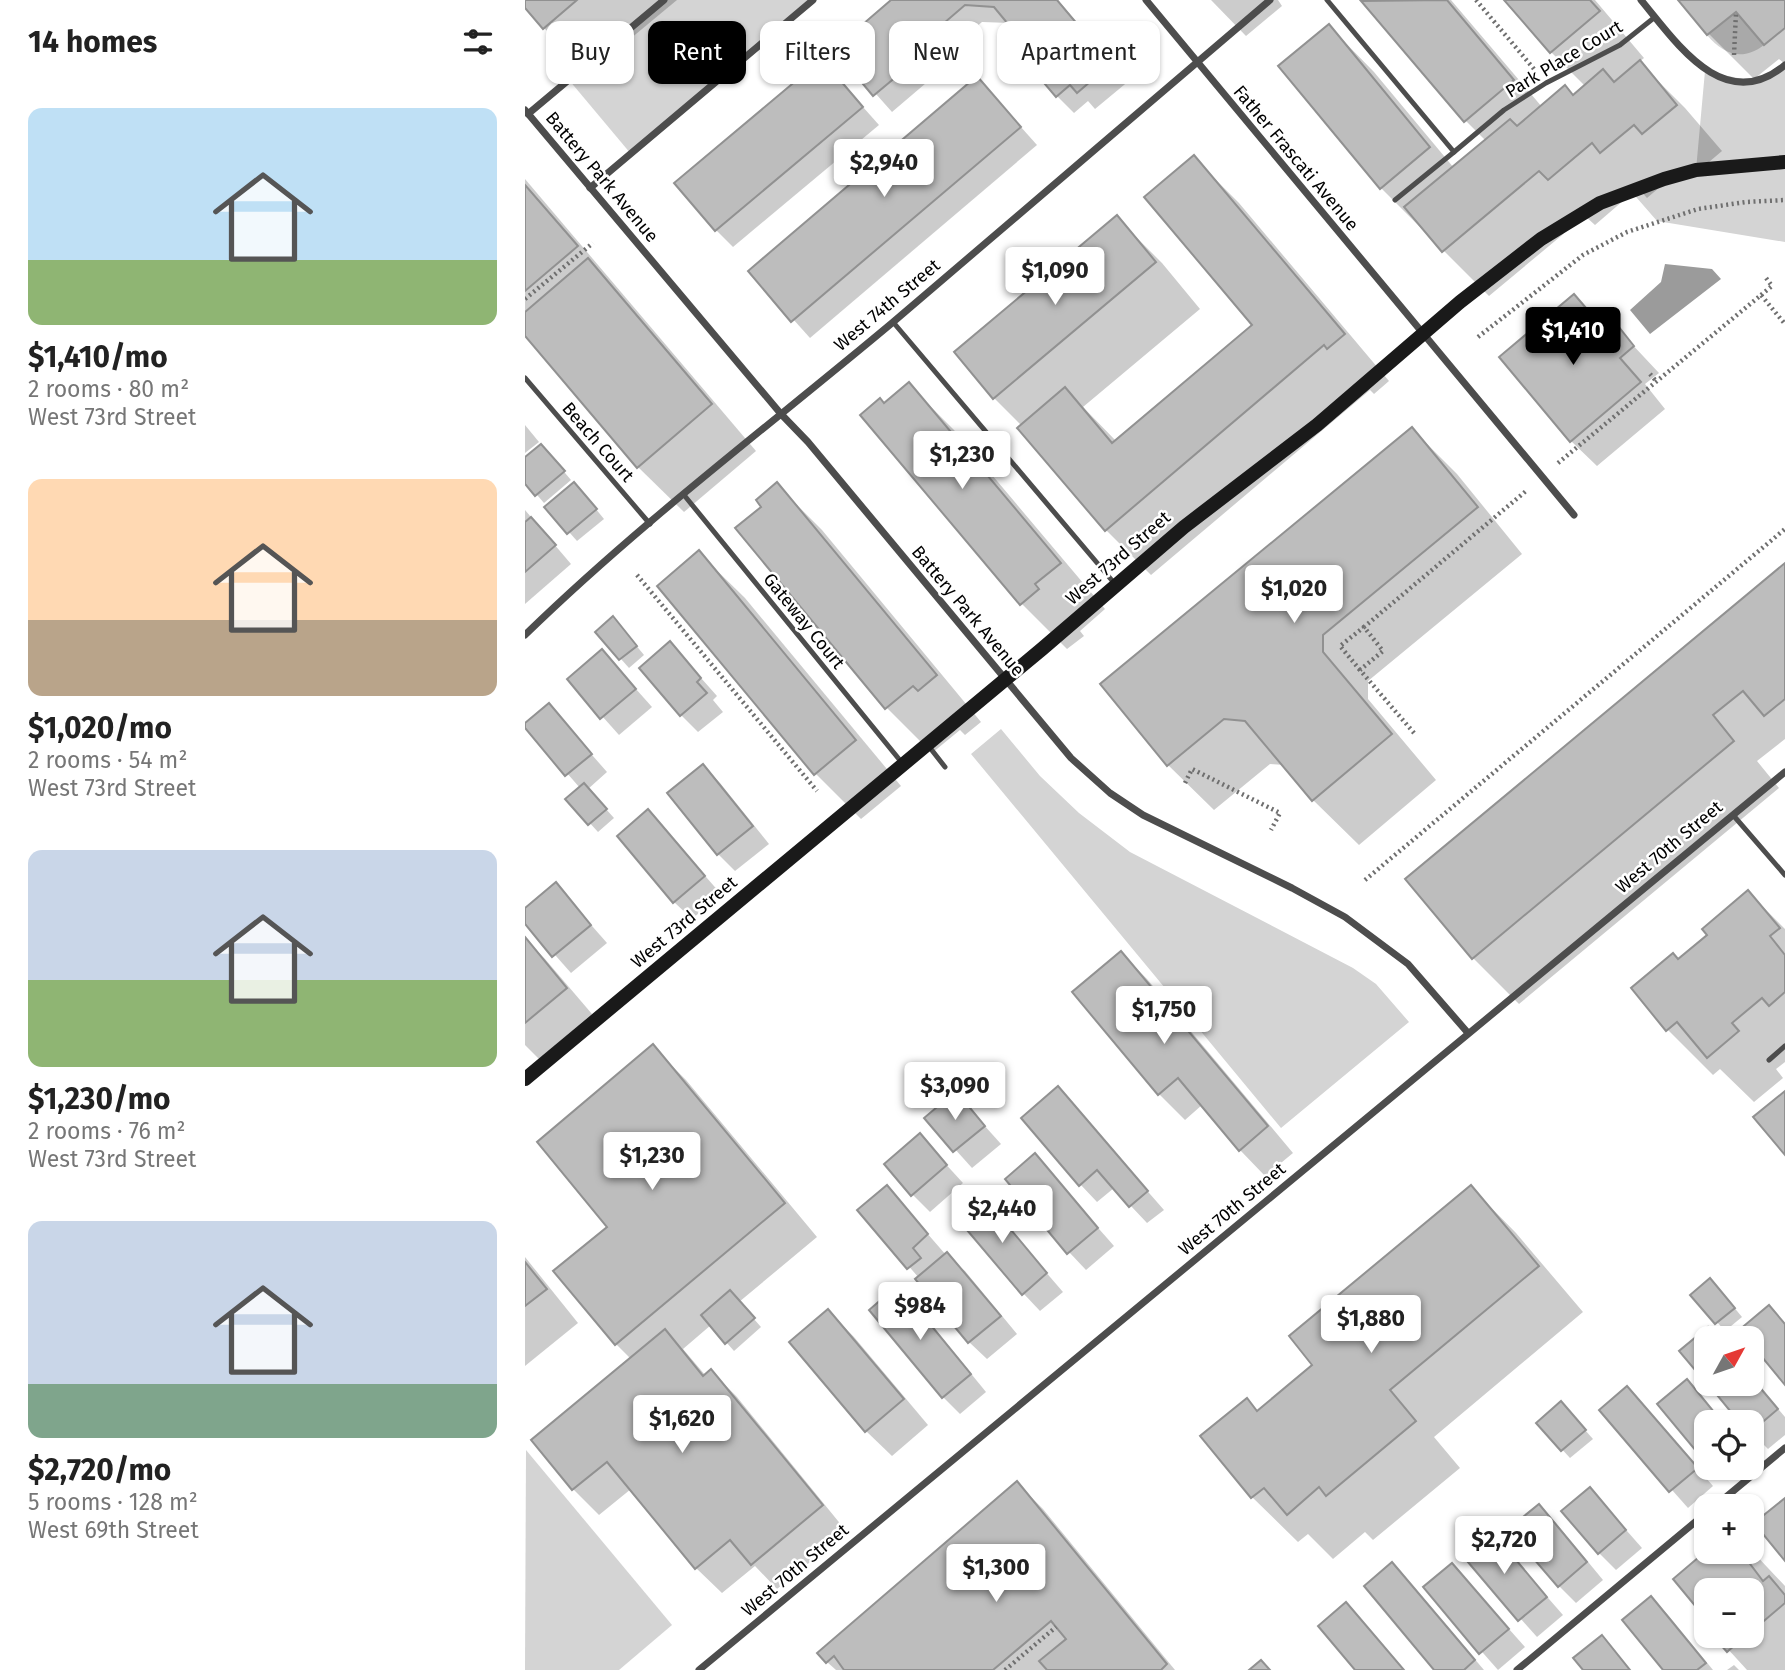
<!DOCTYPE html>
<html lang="en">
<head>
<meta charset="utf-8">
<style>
  :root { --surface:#fff; --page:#f6f6f6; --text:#222; --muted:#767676; --accent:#000 }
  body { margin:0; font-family:"Fira Sans",sans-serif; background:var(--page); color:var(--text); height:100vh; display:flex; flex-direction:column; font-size:26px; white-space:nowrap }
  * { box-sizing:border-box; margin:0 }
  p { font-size:23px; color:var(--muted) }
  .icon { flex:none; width:38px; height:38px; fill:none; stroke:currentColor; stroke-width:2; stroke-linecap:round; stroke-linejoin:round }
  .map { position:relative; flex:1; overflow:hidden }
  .details { display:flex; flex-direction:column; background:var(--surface); width:525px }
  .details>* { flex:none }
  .guide { position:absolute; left:21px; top:21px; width:665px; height:63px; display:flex; gap:14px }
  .needle { width:46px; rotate:50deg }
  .buttons { position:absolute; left:1169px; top:1326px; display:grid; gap:14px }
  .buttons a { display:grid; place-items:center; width:70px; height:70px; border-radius:14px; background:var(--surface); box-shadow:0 2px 5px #0004; font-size:35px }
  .price { position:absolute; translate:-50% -60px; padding:0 16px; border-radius:7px; background:#fff; color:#222; font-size:23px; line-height:46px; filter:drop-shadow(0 2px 4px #0008) }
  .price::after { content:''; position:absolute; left:50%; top:42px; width:21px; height:16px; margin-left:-10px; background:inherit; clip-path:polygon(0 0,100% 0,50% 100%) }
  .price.selected { background:var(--accent); color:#fff }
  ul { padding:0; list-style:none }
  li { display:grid; align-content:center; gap:14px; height:371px; padding:0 28px }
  li span { display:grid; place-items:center; height:217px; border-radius:14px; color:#555 }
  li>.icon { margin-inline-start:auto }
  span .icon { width:126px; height:126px; fill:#fffc; stroke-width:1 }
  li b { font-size:30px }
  h2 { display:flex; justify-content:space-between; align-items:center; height:84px; padding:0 28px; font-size:30px }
  .tag { padding:0 24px; border-radius:14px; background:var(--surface); box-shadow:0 2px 5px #0004; font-size:24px; line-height:63px }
  .tag.selected { background:var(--accent); color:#fff }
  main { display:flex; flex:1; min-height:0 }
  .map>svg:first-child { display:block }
  .green { fill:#d4d4d4 }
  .water { fill:#9b9b9b }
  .shadow { fill:#0003 }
  .building { fill:#bdbdbd; stroke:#919191; stroke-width:2 }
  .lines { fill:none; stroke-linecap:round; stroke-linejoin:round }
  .path { stroke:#6f6f6f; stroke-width:4.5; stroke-dasharray:2 3.5; stroke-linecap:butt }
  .lane { stroke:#4d4d4d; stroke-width:5 }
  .street { stroke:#4d4d4d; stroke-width:7 }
  .secondary { stroke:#1a1a1a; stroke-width:14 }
  .labels { text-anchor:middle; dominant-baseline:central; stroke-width:5; stroke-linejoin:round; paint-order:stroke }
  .street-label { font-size:18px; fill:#000; stroke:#fff }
</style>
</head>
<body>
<main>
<section class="details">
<h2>14 homes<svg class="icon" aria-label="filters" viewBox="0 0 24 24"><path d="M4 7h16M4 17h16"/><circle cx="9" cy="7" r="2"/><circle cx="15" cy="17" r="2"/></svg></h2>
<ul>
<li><span style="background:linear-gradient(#bfe0f5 70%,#8fb573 0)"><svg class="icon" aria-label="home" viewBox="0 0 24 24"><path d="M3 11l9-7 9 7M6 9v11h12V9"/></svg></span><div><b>$1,410/mo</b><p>2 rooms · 80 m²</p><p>West 73rd Street</p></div></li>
<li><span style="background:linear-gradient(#ffd9b3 65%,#b9a48a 0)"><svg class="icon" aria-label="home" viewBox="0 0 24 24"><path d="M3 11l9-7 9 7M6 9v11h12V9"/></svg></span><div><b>$1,020/mo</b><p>2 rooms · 54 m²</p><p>West 73rd Street</p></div></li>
<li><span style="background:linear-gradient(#c9d6e8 60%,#8fb573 0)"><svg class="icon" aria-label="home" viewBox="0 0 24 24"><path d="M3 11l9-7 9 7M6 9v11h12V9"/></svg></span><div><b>$1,230/mo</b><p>2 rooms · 76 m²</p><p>West 73rd Street</p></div></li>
<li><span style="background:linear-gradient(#c9d6e8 75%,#7fa58c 0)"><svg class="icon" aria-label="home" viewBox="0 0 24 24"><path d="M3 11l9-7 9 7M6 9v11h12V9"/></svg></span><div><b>$2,720/mo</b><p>5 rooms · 128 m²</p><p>West 69th Street</p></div></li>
</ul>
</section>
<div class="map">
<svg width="1260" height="1670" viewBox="0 0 1260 1670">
  <rect width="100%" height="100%" fill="#fff"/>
  <g class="green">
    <path d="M139,0H288L106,154L44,80Z"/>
    <path d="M1211,12L1239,45C1217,62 1198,54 1182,35Z"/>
    <path d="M1260,65V242L1132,221L1105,190L1171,170L1180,71L1227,81Z"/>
    <path d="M476,729L515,776L554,813L605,852L828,968L851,984L884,1022L756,1128L446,754Z"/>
    <path d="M1,1450L147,1625L94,1670H0Z"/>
  </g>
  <path class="water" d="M1140,264L1187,269L1196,279L1125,334L1105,310L1136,282Z"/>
  <g class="shadow">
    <path d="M0,0H152L64,73L19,28L0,5Z"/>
    <path d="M369,0H533L565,39L573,32L611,75L570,109L563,101L549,113L532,96L485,23L457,22L435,41L441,49L367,112L311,49Z"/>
    <path d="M686,0H753L757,6L721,36Z"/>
    <path d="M926,0L1017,107L1048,96L1060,86L1026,52L982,0H1070L1119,58L1114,62L1160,108L1197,151L1164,179L1155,170L1122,198L1113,188L1070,225L1060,216L964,296L856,188L804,26L849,72L929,168L961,141L941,121L839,1Z"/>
    <path d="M1155,0H1260V64L1254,59L1229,79L1184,34Z"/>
    <path d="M297,61L354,125L208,247L191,230Z"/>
    <path d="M452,78L512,145L285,338L225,271Z"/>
    <path d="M668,157L714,203L864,381L849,394L845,390L626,575L581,530L497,426L469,398L592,218L637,263L675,309L558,407L592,442L730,326Z"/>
    <path d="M0,179L231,451L159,512L113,467L0,334Z"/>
    <path d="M1049,296L1081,330L1088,324L1134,373L1120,384L1140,409L1072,466L1046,441Z"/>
    <path d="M383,384L429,430L580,609L555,631L559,636L542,649L497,604L337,415L359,405Z"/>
    <path d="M0,425L14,442L0,453Z"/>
    <path d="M887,429L932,474L997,554L843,681V699L911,780L834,845L788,800L759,765L745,764L689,810L643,765Z"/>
    <path d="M24,454L46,480L19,503L0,481V460Z"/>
    <path d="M252,485L297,530L456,722L440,735L435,730L407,753L362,708L212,528L238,507Z"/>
    <path d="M57,492L79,519L52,541L22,507Z"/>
    <path d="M0,510L46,564L0,604Z"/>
    <path d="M174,553L220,598L376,786L336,819L291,774L135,586Z"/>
    <path d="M1260,565V739L1232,761L1254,788L994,1004L948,958L882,879Z"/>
    <path d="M96,627L119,655L104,668L72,632Z"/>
    <path d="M145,643L192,696L188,700L198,712L173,732L156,715Z"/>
    <path d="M77,651L127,707L94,735L44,679Z"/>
    <path d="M24,706L82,772L63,789L89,818L73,832L43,799L55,788L0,725Z"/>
    <path d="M178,766L195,783L244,844L210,871L193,854Z"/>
    <path d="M123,811L196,894L167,919L149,902Z"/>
    <path d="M31,885L82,943L46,973L0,921V910Z"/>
    <path d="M1223,892L1260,929V1062L1251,1069L1258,1078L1229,1102L1195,1069L1188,1075L1143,1030L1184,935Z"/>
    <path d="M0,939L20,959L67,1014L14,1059L0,1045Z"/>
    <path d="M596,953L622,979L768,1153L740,1176L715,1150L677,1105L660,1120L634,1094Z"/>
    <path d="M128,1047L161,1080L292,1237L214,1302L236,1327L209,1351L186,1325L158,1349L181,1376L186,1371L212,1397L322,1532L252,1589L230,1566L197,1593L171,1568L106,1489L74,1515L48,1489L8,1440L106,1359L91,1344L85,1227Z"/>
    <path d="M533,1089L639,1210L622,1223L589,1188L572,1202L555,1184Z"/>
    <path d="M431,1094L476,1144L447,1168L402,1118Z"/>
    <path d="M395,1136L438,1183L405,1212L387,1194Z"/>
    <path d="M510,1156L589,1246L561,1270L544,1252Z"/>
    <path d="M362,1187L421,1255L440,1271L492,1334L462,1359L444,1342L392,1280L394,1278L335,1210Z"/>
    <path d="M946,1187L991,1233L1058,1312L909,1437L935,1468L848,1540L840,1532L808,1559L783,1534L773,1542L727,1497L677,1437L722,1400L734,1412L790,1365Z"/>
    <path d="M457,1198L538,1292L515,1311L498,1293Z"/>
    <path d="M0,1257L53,1323L0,1366Z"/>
    <path d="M373,1288L390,1305L461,1392L435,1414L418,1397Z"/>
    <path d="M1193,1288L1217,1317L1200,1331L1168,1295Z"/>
    <path d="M303,1311L329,1337L403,1425L367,1456L341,1431Z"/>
    <path d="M1227,1378L1260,1417V1435L1243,1449L1227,1433Z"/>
    <path d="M1162,1382L1199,1423H1181V1461L1135,1404Z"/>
    <path d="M1102,1388L1188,1486L1163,1508L1076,1410Z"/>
    <path d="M1044,1412L1068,1439L1045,1458L1013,1423Z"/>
    <path d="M1188,1468H1212L1199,1479Z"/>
    <path d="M492,1483L518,1509L650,1670H311L302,1662Z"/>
    <path d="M1065,1489L1117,1548L1091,1570L1074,1553Z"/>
    <path d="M1014,1506L1031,1523L1078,1580L1051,1603L1034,1586Z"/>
    <path d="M966,1533L1038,1615L1012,1637L939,1555Z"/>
    <path d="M1227,1551L1260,1586V1670H1222L1191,1636H1227V1591H1181V1617L1150,1579L1182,1552Z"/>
    <path d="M867,1564L884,1582L959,1670H912Z"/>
    <path d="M927,1565L1000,1647L973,1670L900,1587Z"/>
    <path d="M1126,1598L1143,1615L1188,1670H1141Z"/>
    <path d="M1209,1665L1214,1670H1202Z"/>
  </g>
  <g class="building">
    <path d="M0,0H52L18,29L0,8Z"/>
    <path d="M366,0H532L564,38L573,30L595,56L552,93L545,85L531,97L480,37L488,30L469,7L440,5L419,23L426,31L348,96L309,49Z"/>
    <path d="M922,0L989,80L939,122L836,1Z"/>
    <path d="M979,0H1065L1075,11L1025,53Z"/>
    <path d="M1153,0H1260V28L1239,45L1211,12L1182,35Z"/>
    <path d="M804,24L905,147L855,189L753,66Z"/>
    <path d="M297,59L338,107L190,231L149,183Z"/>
    <path d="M1115,60L1152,105L1117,134L1109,125L1075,153L1067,143L1023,180L1014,171L917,252L879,207L985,119L992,126L1040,85L1048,95L1078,69L1089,82Z"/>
    <path d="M452,76L496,127L266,322L223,271Z"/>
    <path d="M669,155L820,334L802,349L799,345L580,531L492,428L540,387L587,443L727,325L619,197Z"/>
    <path d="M0,185L53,246L0,291Z"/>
    <path d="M592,215L631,262L468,399L429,352Z"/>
    <path d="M63,258L187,404L112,468L0,336V312Z"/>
    <path d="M1049,294L1079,329L1089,321L1109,346L1095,358L1116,382L1045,442L974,357Z"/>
    <path d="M384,382L536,563L510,584L514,589L495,605L335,415L355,398L359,403Z"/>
    <path d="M887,427L953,507L798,635V652L867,734L787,801L720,721L699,719L642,766L575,684Z"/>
    <path d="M16,444L40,471L10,496L0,484V457Z"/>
    <path d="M49,482L72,509L42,534L19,507Z"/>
    <path d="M252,482L412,675L393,691L388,686L360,709L210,528L236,507L231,500Z"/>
    <path d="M6,517L31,545L0,572V522Z"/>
    <path d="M174,550L331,740L289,775L132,586Z"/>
    <path d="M1260,563V699L1239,716L1218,691L1188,715L1209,741L947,959L880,879Z"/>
    <path d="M88,616L112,646L94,660L70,632Z"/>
    <path d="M145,641L176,678L172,682L182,693L155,716L114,668Z"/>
    <path d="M77,649L111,689L75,719L42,679Z"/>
    <path d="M24,703L67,754L40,776L0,728V723Z"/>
    <path d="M178,764L228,826L192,855L142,793Z"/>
    <path d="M59,783L82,809L63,825L40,799Z"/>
    <path d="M123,809L180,876L148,903L92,836Z"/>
    <path d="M31,882L66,925L27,957L0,924V908Z"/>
    <path d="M1223,890L1255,928L1245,936L1260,955V992L1244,1006L1237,998L1207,1023L1214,1031L1182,1058L1152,1022L1141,1031L1106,988L1148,953L1153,959L1182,935L1177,929Z"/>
    <path d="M0,937L42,988L0,1023Z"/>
    <path d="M596,951L743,1126L714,1151L653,1078L633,1095L547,992Z"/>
    <path d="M128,1044L260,1203L90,1345L28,1271L82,1227L12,1142Z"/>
    <path d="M533,1086L623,1191L604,1207L572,1170L554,1186L496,1118Z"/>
    <path d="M431,1091L460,1126L428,1152L399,1118Z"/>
    <path d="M1260,1091V1155L1228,1117Z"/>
    <path d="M395,1133L422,1165L386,1196L359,1164Z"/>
    <path d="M510,1153L573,1228L542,1254L480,1179Z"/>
    <path d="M362,1185L403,1234L388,1248L396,1258L382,1269L332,1210Z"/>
    <path d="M946,1185L1014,1266L865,1390L891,1421L801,1496L794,1487L762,1515L739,1488L726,1498L675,1436L722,1398L732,1411L787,1365L764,1336Z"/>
    <path d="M457,1195L522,1273L497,1295L431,1217Z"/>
    <path d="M422,1252L476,1316L443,1343L390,1279Z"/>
    <path d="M0,1262L22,1289L0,1306Z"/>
    <path d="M1185,1278L1210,1308L1190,1324L1165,1295Z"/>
    <path d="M373,1285L446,1374L417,1398L344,1310Z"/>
    <path d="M205,1290L230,1318L200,1344L176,1315Z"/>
    <path d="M1244,1305L1260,1324V1385L1227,1345V1339H1222L1214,1330Z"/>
    <path d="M303,1309L379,1399L340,1432L264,1342Z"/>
    <path d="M1183,1327L1193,1339H1181V1383L1154,1351Z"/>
    <path d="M140,1329L178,1376L186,1369L298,1505L226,1565L205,1540L170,1569L82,1462L47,1490L6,1440Z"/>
    <path d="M1227,1378L1253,1409L1227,1431V1423H1215L1183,1384H1227Z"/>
    <path d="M1162,1379L1198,1423H1181V1463L1132,1404Z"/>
    <path d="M1102,1386L1173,1468L1144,1492L1074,1410Z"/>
    <path d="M1036,1401L1061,1430L1036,1451L1011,1423Z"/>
    <path d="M492,1481L642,1664L636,1670H522L514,1661L541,1639L526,1621L468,1670H319L309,1656L301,1663L292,1653Z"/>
    <path d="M1065,1487L1101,1530L1073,1554L1036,1511Z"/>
    <path d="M1260,1498V1561L1229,1523Z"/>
    <path d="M1014,1504L1062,1562L1033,1587L983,1529Z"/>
    <path d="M966,1530L1022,1597L993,1621L937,1555Z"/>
    <path d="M1181,1551L1216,1552L1238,1581L1244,1576L1260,1595V1603L1227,1631V1591H1181V1619L1148,1579Z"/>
    <path d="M867,1562L950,1660L939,1670H909L839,1586Z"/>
    <path d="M927,1563L984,1629L954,1654L898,1587Z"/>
    <path d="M1126,1596L1181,1663L1172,1670H1138L1097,1620Z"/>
    <path d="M821,1602L879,1670H830L793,1626Z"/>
    <path d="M1077,1635L1105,1670H1058L1048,1658Z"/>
    <path d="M1188,1636H1220L1202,1652Z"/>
    <path d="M736,1660L745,1670H724Z"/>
  </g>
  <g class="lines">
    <g class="path">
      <path d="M951,0L1009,69"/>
      <path d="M1209,55L1211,12"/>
      <path d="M1236,295L1247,286L1241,278"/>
      <path d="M0,299L68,243"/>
      <path d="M953,337L1058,255L1102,232L1173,209L1221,202L1260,200"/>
      <path d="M1125,374L1132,382"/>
      <path d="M1033,463L1236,295L1260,324"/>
      <path d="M112,575L292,791"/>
      <path d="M835,670L815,646L839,627"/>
      <path d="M889,733L835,670L858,651L839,627L1001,491"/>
      <path d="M660,783L667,769L755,813L746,830"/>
      <path d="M840,880L1260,529"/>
      <path d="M480,1670L531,1627"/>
    </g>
    <g class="lane">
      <path d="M802,0L929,152L870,200"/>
      <path d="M929,152L979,110L1021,83L1095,45L1130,17"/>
      <path d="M368,322L590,584"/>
      <path d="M0,378L125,524"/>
      <path d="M159,495L378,764"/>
      <path d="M402,744L420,767"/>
      <path d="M1208,815L1260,875"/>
      <path d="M1244,1060L1260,1046"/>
    </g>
    <g class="street">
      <path d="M621,0L1049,515"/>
      <path d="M1116,0C1151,42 1199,116 1260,65"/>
      <path d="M0,110L256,414L283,442L546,758L585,793L618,815L767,888L820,917L883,964L943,1033"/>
      <path d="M3,114L139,0"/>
      <path d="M65,188L288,0"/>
      <path d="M0,635C115,523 244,426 367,323C494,216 618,107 745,0"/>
      <path d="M1189,1507L1260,1448"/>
      <path d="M174,1670L1260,772"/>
      <path d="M992,1670L1181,1513"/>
    </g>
    <path class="secondary" d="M0,1079L517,649L659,527L792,425L935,302L1016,239L1075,203L1139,179L1171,170L1260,162"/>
  </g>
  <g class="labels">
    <g class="street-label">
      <text transform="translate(1039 59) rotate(-31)">Park Place Court</text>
      <text transform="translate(771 158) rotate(50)">Father Frascati Avenue</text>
      <text transform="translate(77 177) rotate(50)">Battery Park Avenue</text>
      <text transform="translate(362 305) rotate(-40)">West 74th Street</text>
      <text transform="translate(73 442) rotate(49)">Beach Court</text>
      <text transform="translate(593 558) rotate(-41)">West 73rd Street</text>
      <text transform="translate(443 611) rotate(50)">Battery Park Avenue</text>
      <text transform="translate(279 621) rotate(51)">Gateway Court</text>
      <text transform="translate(1144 847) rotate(-40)">West 70th Street</text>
      <text transform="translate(159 922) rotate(-40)">West 73rd Street</text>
      <text transform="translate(707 1209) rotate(-40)">West 70th Street</text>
      <text transform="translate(270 1570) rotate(-40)">West 70th Street</text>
    </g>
  </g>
</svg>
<div class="buttons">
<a><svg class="needle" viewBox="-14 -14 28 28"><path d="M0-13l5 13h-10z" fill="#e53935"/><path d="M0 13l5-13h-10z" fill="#767676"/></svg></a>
<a><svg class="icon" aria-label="locate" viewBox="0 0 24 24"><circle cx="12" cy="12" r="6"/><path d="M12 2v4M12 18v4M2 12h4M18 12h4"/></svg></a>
<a>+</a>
<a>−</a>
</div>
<b class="price" style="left:359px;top:199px">$2,940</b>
<b class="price" style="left:530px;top:307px">$1,090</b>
<b class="price selected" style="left:1048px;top:367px">$1,410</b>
<b class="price" style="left:437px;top:491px">$1,230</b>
<b class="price" style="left:769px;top:625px">$1,020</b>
<b class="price" style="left:639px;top:1046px">$1,750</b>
<b class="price" style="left:430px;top:1122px">$3,090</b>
<b class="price" style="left:127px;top:1192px">$1,230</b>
<b class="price" style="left:477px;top:1245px">$2,440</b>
<b class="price" style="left:395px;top:1342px">$984</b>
<b class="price" style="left:846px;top:1355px">$1,880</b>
<b class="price" style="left:157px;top:1455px">$1,620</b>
<b class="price" style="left:979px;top:1576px">$2,720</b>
<b class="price" style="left:471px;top:1604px">$1,300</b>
<div class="guide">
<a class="tag">Buy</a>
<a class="tag selected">Rent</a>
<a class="tag">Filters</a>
<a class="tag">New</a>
<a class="tag">Apartment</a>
</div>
</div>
</main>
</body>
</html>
